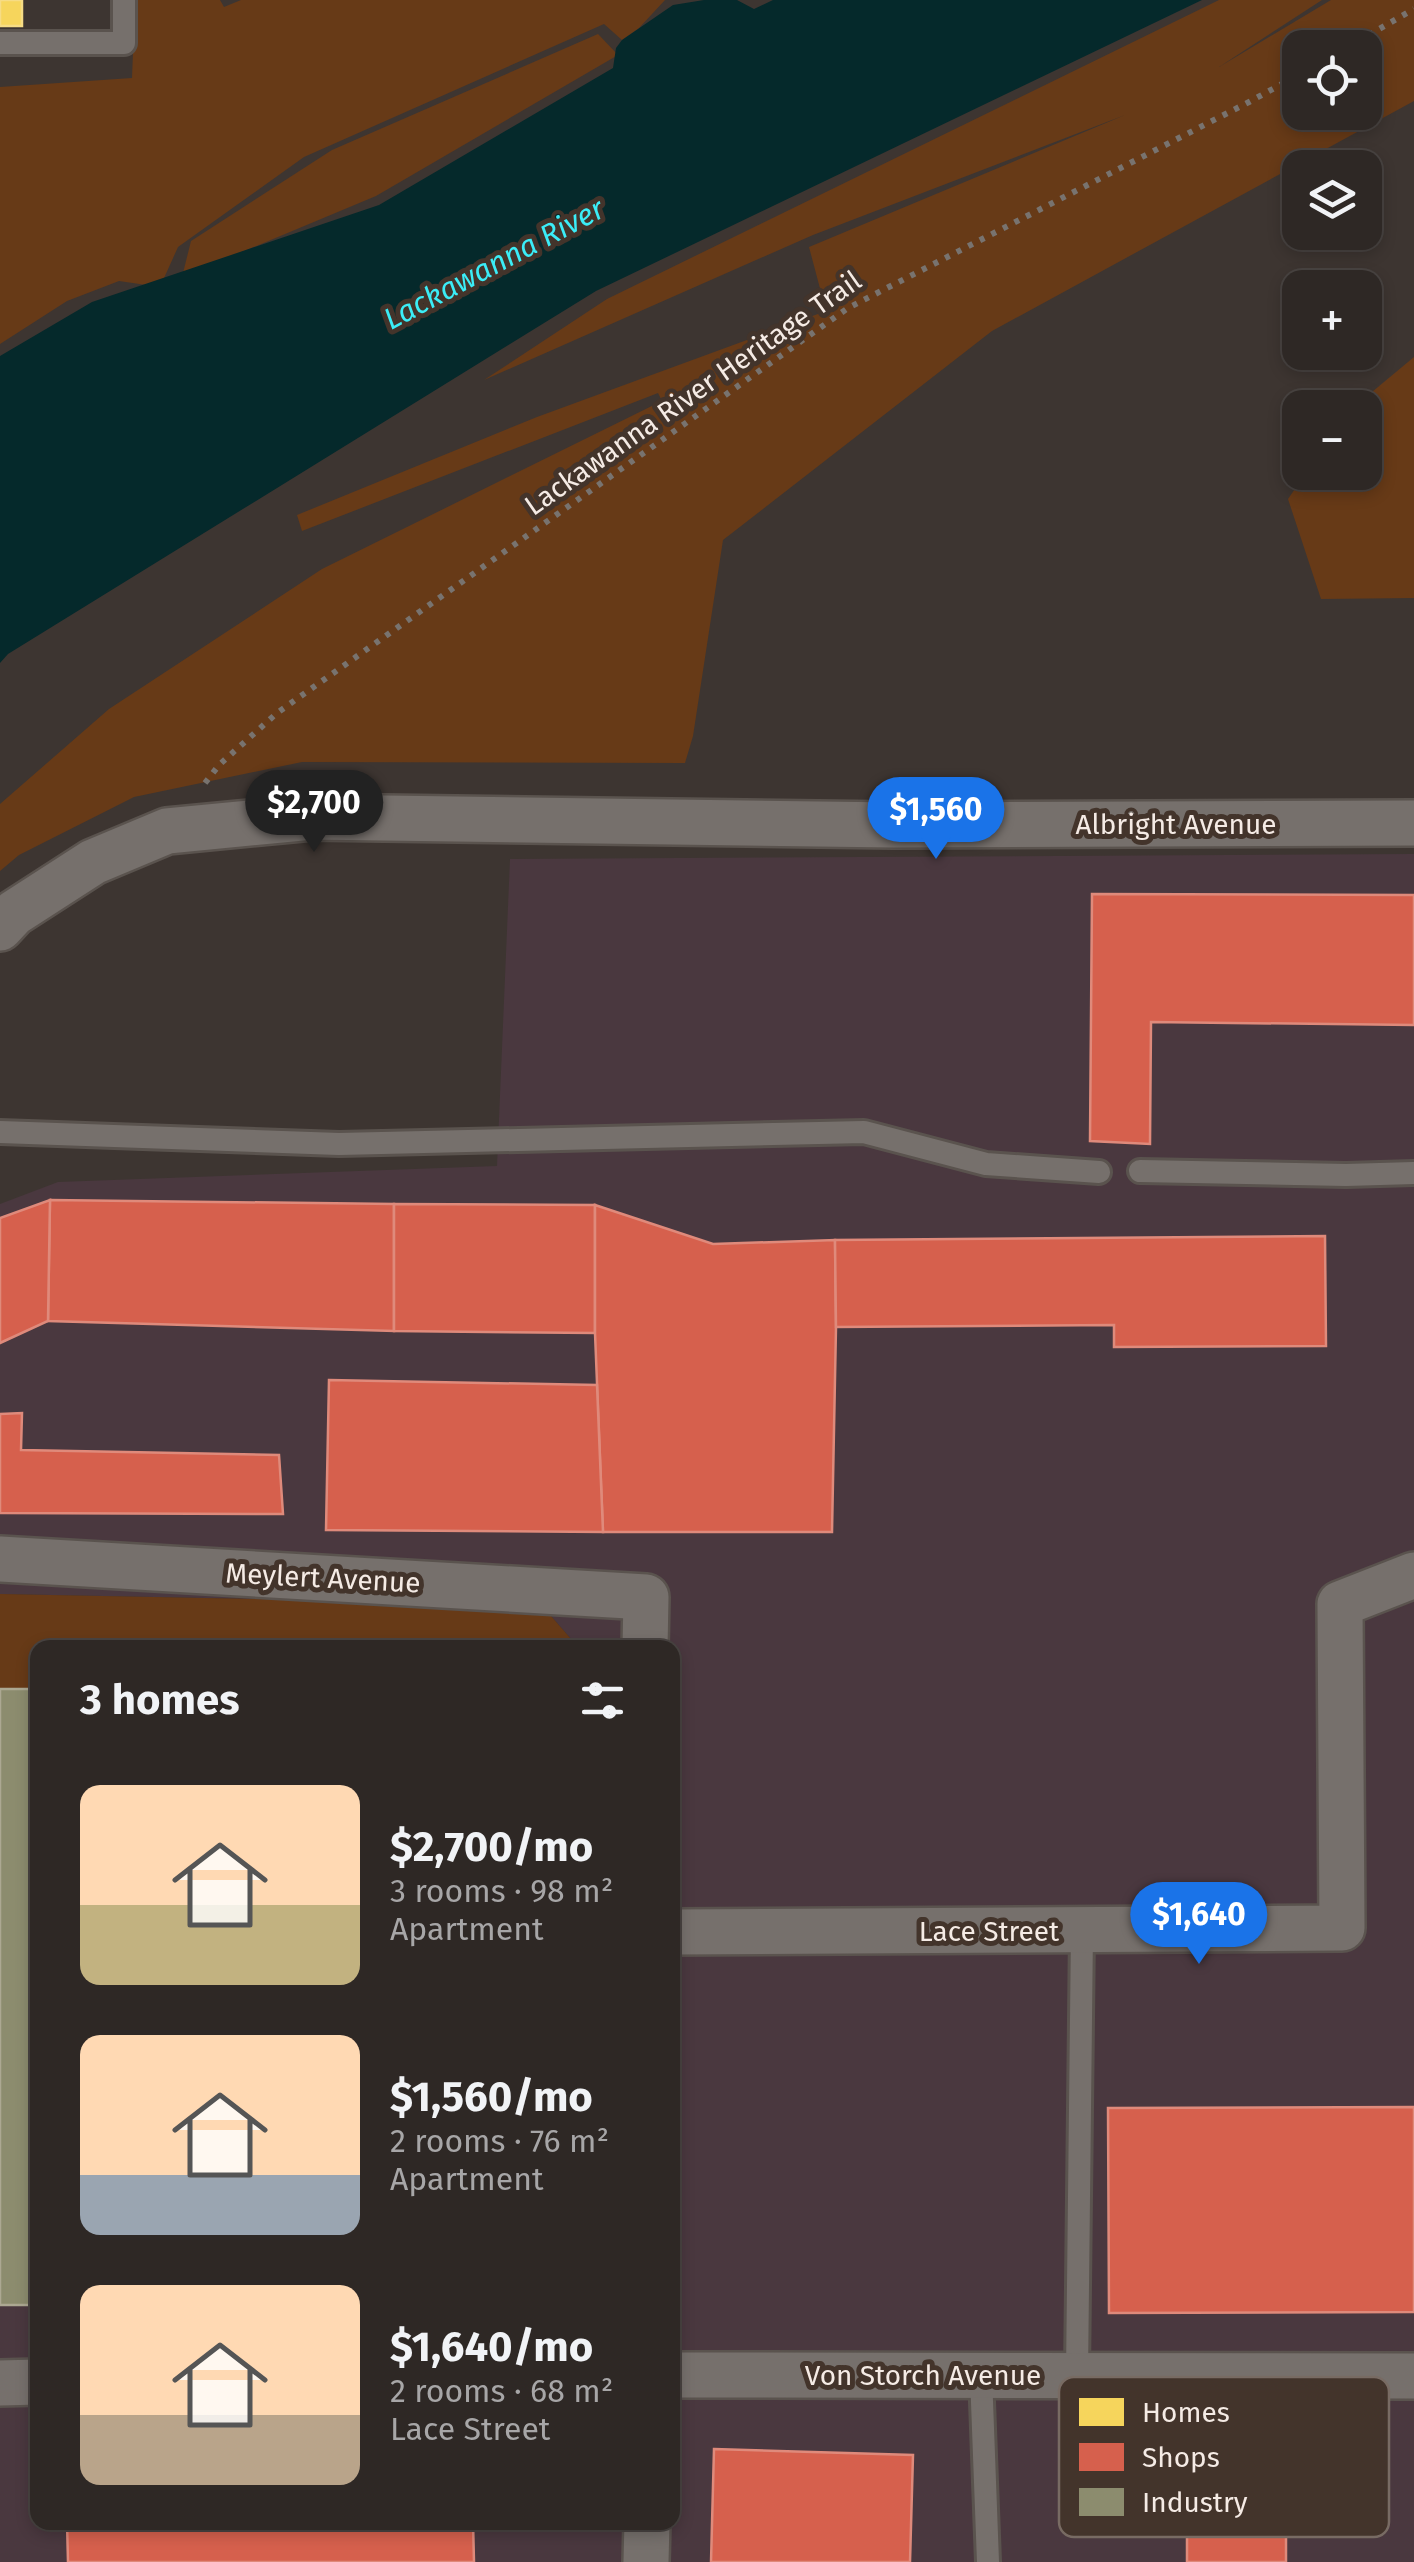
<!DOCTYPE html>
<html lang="en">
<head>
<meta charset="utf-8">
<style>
  :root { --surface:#2e2825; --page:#36302d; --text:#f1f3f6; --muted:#a7a6a7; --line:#494442; --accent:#1a73e8 }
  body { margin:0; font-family:"Fira Sans",sans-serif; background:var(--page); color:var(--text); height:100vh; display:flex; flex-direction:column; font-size:38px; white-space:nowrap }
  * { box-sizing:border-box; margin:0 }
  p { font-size:32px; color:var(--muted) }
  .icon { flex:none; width:55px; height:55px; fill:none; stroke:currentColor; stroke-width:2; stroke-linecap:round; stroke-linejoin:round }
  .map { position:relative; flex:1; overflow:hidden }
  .sheet { position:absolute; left:30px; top:1640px; width:650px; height:890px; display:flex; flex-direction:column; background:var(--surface); border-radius:20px; box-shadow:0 5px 15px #0003,0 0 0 2px var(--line) }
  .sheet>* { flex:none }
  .fabs { position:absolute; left:1282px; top:30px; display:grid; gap:20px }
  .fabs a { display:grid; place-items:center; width:100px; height:100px; border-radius:20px; background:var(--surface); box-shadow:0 5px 15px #0003,0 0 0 2px var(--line); font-size:50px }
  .price { position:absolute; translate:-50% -85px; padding:0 22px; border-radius:35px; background:var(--accent); color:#fff; font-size:32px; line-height:65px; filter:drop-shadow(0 2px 5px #0008) }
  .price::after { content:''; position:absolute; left:50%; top:60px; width:30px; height:22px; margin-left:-15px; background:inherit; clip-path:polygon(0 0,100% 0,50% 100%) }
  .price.on { background:#222; color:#fff }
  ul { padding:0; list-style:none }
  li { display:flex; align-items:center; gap:30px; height:250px; padding:0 50px }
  li span { display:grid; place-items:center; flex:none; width:280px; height:200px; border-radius:20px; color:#555 }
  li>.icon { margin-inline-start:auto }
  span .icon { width:120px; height:120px; fill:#fffc; stroke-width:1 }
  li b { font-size:42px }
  h2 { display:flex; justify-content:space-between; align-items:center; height:120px; padding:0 50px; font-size:42px }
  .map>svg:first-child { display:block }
  .commercial { fill:#4a383f }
  .green { fill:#673a17; fill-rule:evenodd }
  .water { fill:#05292b }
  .homes { fill:#f6d55c; stroke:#f6dc85; stroke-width:2.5 }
  .shops { fill:#d6604d; stroke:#df8a7b; stroke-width:2.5 }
  .industry { fill:#8c8c6e; stroke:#aca892; stroke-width:2.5 }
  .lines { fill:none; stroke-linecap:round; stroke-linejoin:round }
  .lane-casing { stroke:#5a534e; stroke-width:28 }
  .street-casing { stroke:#5a534e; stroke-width:50 }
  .path { stroke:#78736f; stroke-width:6; stroke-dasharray:5 8; stroke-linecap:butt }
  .lane { stroke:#76706c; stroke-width:22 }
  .street { stroke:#76706c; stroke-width:45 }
  .labels { text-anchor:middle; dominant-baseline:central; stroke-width:10; stroke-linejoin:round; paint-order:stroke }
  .street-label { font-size:28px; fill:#f5ebe5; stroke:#43342b }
  .water-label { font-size:30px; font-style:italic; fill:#3bedf7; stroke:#43342b }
  .key { fill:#43342b; stroke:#786b63; stroke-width:2.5 }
  .key-label { font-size:28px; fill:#f5ebe5 }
</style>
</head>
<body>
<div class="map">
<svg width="1414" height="2562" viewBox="0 0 1414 2562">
  <rect width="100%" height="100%" fill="#3d3531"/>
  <path class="commercial" d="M1414,854V2562H0V1689H38V2522H672V1648L578,1647L551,1616L511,1604L0,1594V1204L58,1182L497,1166L510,859Z"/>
  <g class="green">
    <path d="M135,0H220L224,7L241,0H665L639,28L622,40L604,24L304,157L178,247L160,287L119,281L67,301L0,344V87L132,78Z"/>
    <path d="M1219,0H1322L1219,67L1331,0H1414V101L992,331L723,540L693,736L685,763L302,762L134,797L19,855L0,871V804L109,709L322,569L662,401L658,393L302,531L297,515L537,417L826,311L809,247L1125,115L813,235L484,380L607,299ZM1300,48H1365V112H1300Z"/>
    <path d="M598,34L618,55L376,196L182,277L191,241L332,150Z"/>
    <path d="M1414,357V598L1321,599L1288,499L1306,473L1365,472V408L1354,407Z"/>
    <path d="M0,1594L511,1604L551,1616L578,1647L38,1648L37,1689H0Z"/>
  </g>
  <path class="water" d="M704,0H737L754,9L773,0H1202L596,291L8,654L0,663V356L92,302L379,205L613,68L616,48L622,40L673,5Z"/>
  <rect class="homes" x="0" y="0" width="22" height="26"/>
  <g class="shops">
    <path d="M1092,894L1414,895V1025L1151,1022L1150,1144L1090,1141Z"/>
    <path d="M50,1200L394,1204V1331L48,1321Z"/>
    <path d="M50,1200L48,1321L0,1343V1218Z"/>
    <path d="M394,1204L595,1205V1333L394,1331Z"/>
    <path d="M595,1205L713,1244L835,1240L836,1327L832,1532H603L595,1333Z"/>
    <path d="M1325,1236L1326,1346L1114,1347V1325L836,1327L835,1240Z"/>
    <path d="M329,1380L597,1385L603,1532L326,1530Z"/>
    <path d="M22,1413L21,1450L279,1455L283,1514L0,1513V1414Z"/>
    <path d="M1414,2107V2312L1109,2313L1108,2108Z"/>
    <path d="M714,2449L913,2455L910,2562H711Z"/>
    <rect x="1187" y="2480" width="99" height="82"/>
    <path d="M67,2522H473L474,2562H68Z"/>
  </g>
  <rect class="industry" x="0" y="1689" width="38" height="616"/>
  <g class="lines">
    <g class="lane-casing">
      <g id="lane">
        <path d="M0,43H124V0"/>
        <path d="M0,1132L339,1144L864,1132L986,1164L1099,1172"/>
        <path d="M1140,1171L1346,1175L1414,1173"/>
        <path d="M981,2375L988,2562"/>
        <path d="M1077,2375L1082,1930"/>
      </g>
    </g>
    <g class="street-casing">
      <g id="street">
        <path d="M0,928L14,913L93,862L167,831L312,817L894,825L1414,823"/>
        <path d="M0,1559L646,1597L645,1648"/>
        <path d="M672,1932L1342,1928L1340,1604L1414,1575"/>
        <path d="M672,2375L1414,2376"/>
        <path d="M0,2383L38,2382"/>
        <path d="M646,2562L647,2522"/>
      </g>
    </g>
    <g class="path">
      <path d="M1346,48L1414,9"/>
      <path d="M205,783L219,765L277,713L848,308L1249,102L1300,74"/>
    </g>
    <use href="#lane" class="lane"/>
    <use href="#street" class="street"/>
  </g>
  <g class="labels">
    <g class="street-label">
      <text transform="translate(693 393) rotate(-35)">Lackawanna River Heritage Trail</text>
      <text x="1176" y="824">Albright Avenue</text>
      <text transform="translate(323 1578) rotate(3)">Meylert Avenue</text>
      <text x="989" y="1931">Lace Street</text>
      <text x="923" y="2375">Von Storch Avenue</text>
    </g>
    <g class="water-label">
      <text transform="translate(494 264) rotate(-28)">Lackawanna River</text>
    </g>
  </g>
  <rect x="1059" y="2377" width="330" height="160" rx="15" class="key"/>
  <rect x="1079" y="2398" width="45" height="28" fill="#f6d55c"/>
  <rect x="1079" y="2443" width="45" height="28" fill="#d6604d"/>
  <rect x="1079" y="2488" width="45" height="28" fill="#8c8c6e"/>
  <g class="key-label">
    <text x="1142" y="2422">Homes</text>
    <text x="1142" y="2467">Shops</text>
    <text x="1142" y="2512">Industry</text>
  </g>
</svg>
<div class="fabs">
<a><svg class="icon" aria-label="locate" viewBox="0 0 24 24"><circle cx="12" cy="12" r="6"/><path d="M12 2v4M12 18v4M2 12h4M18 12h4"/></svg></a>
<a><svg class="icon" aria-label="layers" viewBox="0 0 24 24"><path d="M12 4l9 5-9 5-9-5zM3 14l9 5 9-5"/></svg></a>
<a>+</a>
<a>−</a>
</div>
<b class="price on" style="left:314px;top:855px">$2,700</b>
<b class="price" style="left:936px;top:862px">$1,560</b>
<b class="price" style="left:1199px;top:1967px">$1,640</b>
<section class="sheet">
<h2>3 homes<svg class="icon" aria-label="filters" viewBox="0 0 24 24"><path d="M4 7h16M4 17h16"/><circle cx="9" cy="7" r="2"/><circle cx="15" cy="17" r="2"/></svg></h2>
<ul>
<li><span style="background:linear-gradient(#ffd9b3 60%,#c2b280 0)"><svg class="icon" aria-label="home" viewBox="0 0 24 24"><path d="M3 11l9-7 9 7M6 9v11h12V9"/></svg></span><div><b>$2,700/mo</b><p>3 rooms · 98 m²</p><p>Apartment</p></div></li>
<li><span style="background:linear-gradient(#ffd9b3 70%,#9aa5b1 0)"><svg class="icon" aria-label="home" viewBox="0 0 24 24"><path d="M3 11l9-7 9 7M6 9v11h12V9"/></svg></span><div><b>$1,560/mo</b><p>2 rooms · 76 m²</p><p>Apartment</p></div></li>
<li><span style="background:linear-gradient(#ffd9b3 65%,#b9a48a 0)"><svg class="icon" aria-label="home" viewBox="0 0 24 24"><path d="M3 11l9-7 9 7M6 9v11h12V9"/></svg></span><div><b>$1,640/mo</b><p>2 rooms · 68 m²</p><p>Lace Street</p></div></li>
</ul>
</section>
</div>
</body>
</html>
